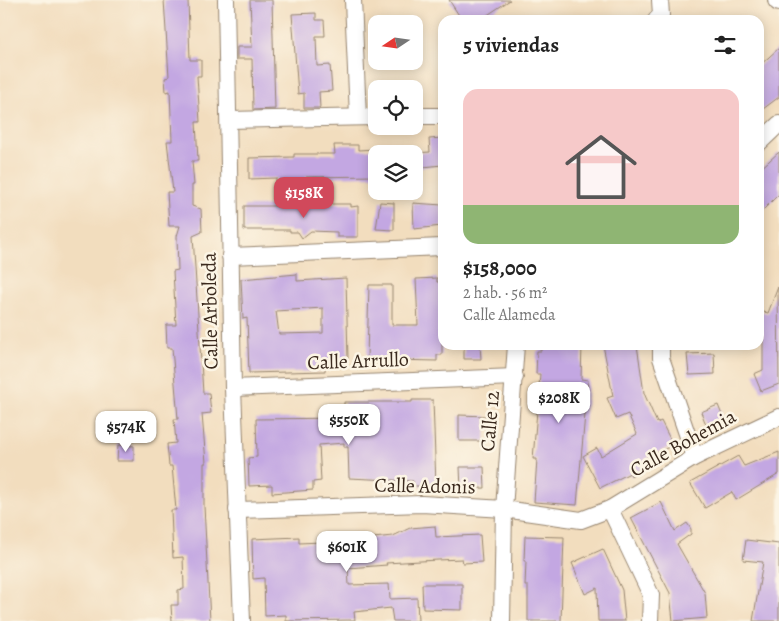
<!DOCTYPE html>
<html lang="es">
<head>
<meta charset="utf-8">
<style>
  :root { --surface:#fff; --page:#f2f2f2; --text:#222; --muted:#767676; --line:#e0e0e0; --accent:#d1495b }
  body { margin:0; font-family:Alegreya,serif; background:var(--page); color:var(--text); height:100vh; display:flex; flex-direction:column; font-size:19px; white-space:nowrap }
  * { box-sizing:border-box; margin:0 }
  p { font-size:16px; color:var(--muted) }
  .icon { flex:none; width:28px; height:28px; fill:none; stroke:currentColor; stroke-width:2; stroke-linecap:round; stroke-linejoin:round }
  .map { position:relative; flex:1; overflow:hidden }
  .panel { position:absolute; left:438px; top:15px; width:326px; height:335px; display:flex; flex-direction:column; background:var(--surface); border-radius:15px; box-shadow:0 2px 12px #0003 }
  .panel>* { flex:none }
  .needle { width:32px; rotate:257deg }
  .tools { position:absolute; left:368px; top:15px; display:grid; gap:10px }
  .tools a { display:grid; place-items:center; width:55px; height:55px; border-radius:10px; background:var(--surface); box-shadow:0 2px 12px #0003; font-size:25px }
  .price { position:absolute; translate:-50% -42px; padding:0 11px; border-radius:10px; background:#fff; color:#222; font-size:16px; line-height:32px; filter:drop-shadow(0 1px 2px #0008) }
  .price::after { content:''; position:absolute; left:50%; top:30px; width:15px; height:11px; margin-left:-8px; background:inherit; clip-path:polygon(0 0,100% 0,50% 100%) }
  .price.current { background:var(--accent); color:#fff }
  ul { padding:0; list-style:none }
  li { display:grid; align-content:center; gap:10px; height:265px; padding:0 25px }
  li+li { border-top:1px solid var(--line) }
  li span { display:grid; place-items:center; height:155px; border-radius:15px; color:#555 }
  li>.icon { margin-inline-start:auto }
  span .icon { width:90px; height:90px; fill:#fffc; stroke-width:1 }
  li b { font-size:21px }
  h2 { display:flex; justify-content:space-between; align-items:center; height:60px; padding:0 25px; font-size:21px }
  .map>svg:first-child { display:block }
  .building { fill:#c3a7e2; fill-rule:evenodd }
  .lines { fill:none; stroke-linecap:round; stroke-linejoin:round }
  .minor-casing { stroke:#96846e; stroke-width:18 }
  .tertiary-casing { stroke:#96846e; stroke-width:22 }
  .minor { stroke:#fff; stroke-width:16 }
  .tertiary { stroke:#fff; stroke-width:20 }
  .labels { text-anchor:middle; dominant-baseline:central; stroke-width:5; stroke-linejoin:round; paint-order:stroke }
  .street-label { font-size:20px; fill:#3b2a1e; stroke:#fcf5e5 }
</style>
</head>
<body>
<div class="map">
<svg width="779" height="621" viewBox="0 0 779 621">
  <rect width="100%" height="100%" fill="#fcf5e5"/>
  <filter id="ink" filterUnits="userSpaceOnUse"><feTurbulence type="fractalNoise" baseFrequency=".02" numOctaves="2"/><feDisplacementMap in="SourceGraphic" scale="10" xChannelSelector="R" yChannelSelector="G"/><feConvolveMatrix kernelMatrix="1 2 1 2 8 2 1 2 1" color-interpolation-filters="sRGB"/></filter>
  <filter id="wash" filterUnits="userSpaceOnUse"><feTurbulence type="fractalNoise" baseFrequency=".0096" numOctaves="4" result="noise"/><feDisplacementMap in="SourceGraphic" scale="20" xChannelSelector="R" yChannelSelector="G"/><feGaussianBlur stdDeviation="1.12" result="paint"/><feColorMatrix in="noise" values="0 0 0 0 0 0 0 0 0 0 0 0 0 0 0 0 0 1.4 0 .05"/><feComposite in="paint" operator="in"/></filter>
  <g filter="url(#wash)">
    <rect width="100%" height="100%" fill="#f2ddbe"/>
    <g id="blocks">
      <g class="building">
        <path d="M164,0H188L190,60H201V76H197L200,122H196L198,161H192L194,185H192V206L201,209L202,232L193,236L203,393H209L211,413L202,414L206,463H204V506L210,621H172L171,605H178V590L184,589L183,557L173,558L171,510H176L172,466H169L167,444L176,443L174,419H178L172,348H167L166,325H176L173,271L178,270L177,236L180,226H169L167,192H173L167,141H172L170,91L166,92L165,78L169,77Z"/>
        <path d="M250,0H272L275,109L253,110L252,59H237V47H252Z"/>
        <path d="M449,0H510L480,20H462Z"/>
        <path d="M316,13V20H324L325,36H316L317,66L330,65L332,91L319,92L320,108H304V93L298,94L292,14Z"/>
        <path d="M779,48V97L759,112V66Z"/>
        <path d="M442,138V165L414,168V153L430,152L429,139Z"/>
        <path d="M334,145H358V150L376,149V176L306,177V182L276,183V178L249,179V158L294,157V154H335Z"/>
        <path d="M779,152V194L759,214V170Z"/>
        <path d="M380,202L394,203V230L376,229Z"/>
        <path d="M413,203L442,205V226L414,229Z"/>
        <path d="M314,204H351V207L358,206V237H337V232L311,231L302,238L298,232H290V230H244V206H314Z"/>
        <path d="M297,274V281L346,278L348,359L325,361V371L249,373L247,318L243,319L241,279ZM323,308V333L279,334L276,311Z"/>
        <path d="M437,278V282H442V355H437V361L394,360V363H370L369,358H367L369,285H392V325H418L416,279Z"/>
        <path d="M778,287L779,384L761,391L754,374L763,370V331H759V311L768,313Z"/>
        <path d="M464,345H480L481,359H464Z"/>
        <path d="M541,345H582L581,379L588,380L577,505L534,502L537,459H533L540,374H536L537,351H541Z"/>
        <path d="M603,345H637L644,393L657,423L661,421L673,445L643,460L647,466L631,476L630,473L600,488L583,456L597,448L601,456L637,434L628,414L616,419L607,398L613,396Z"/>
        <path d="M714,353L715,374L689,375L687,354Z"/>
        <path d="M412,400H433L436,486H414L413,481L349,478L348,447H344V443L319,445L321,481L313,482V490L272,493V485L249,486L248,458L257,457L256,419L344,418V402H412Z"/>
        <path d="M718,405L726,425L709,432L701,412Z"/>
        <path d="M459,415L486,416L485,441H459Z"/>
        <path d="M118,445L134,446V461H117Z"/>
        <path d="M779,452V474L736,500L732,492L705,508L690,483L738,456L744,466Z"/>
        <path d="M460,467H484L485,488L461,489Z"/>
        <path d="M661,502L675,531L687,523L691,529V534L677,544L705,593L707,618L673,621L670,593L631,518Z"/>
        <path d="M435,526L436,537L480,535L482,562L463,563L462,559L438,560L386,563L387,565L348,568L349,585L389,584L390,599L417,598L418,621H393L391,608L354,612L355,620L286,621V615L265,616L264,578L253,579L252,539L299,537V543L343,541L393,536L410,528Z"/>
        <path d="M525,536L564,537L561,621H528V586H525L526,561H524Z"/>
        <path d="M746,540L779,544V621H753L763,562L743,560Z"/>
        <path d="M603,549L622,590L625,621H598L597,588L585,594L572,563Z"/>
        <path d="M422,584H462V610L423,609Z"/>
      </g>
    </g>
  </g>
  <g filter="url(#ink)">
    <use href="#blocks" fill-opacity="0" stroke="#96846e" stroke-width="1"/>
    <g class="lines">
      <g class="minor-casing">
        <g id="minor">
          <path d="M226,0L233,388L242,621"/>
          <path d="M353,0L358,117"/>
          <path d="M656,20L661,15L660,0"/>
          <path d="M414,116H442"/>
          <path d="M229,120L376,117"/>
          <path d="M759,143L779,124"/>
          <path d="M230,256L442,247"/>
          <path d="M661,345V358L695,457"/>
          <path d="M233,388L515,377"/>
          <path d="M610,509L651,595L650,621"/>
          <path d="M237,510L422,504L504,509L581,520L610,509L695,457L779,417"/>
          <path d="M502,621L504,509L516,345"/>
        </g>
      </g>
      <g class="tertiary-casing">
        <path id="tertiary" d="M778,0L779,1"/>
      </g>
      <use href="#minor" class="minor"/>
      <use href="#tertiary" class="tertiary"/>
    </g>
  </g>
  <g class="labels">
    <g class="street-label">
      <text transform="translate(210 311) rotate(-91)">Calle Arboleda</text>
      <text transform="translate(358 361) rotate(-2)">Calle Arrullo</text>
      <text transform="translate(490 421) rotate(-85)">Calle 12</text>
      <text transform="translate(683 443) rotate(-29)">Calle Bohemia</text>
      <text transform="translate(425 486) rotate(1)">Calle Adonis</text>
    </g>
  </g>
</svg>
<div class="tools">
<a><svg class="needle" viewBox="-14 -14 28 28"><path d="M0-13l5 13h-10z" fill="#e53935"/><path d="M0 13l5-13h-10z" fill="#767676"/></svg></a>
<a><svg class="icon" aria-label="locate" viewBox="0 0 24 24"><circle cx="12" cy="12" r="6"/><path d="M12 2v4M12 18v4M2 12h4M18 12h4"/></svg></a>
<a><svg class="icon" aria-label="layers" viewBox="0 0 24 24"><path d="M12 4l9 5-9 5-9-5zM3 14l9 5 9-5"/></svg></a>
</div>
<b class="price current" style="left:304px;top:219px">$158K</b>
<b class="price" style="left:559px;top:424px">$208K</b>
<b class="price" style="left:349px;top:446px">$550K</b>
<b class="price" style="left:126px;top:453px">$574K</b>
<b class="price" style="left:347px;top:573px">$601K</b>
<section class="panel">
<h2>5 viviendas<svg class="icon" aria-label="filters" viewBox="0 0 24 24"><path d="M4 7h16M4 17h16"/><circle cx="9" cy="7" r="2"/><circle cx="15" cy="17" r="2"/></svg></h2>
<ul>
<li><span style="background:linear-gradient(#f6c9c9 75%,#8fb573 0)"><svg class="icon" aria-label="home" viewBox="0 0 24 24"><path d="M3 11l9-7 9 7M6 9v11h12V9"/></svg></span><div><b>$158,000</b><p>2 hab. · 56 m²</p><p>Calle Alameda</p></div></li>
</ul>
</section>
</div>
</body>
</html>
